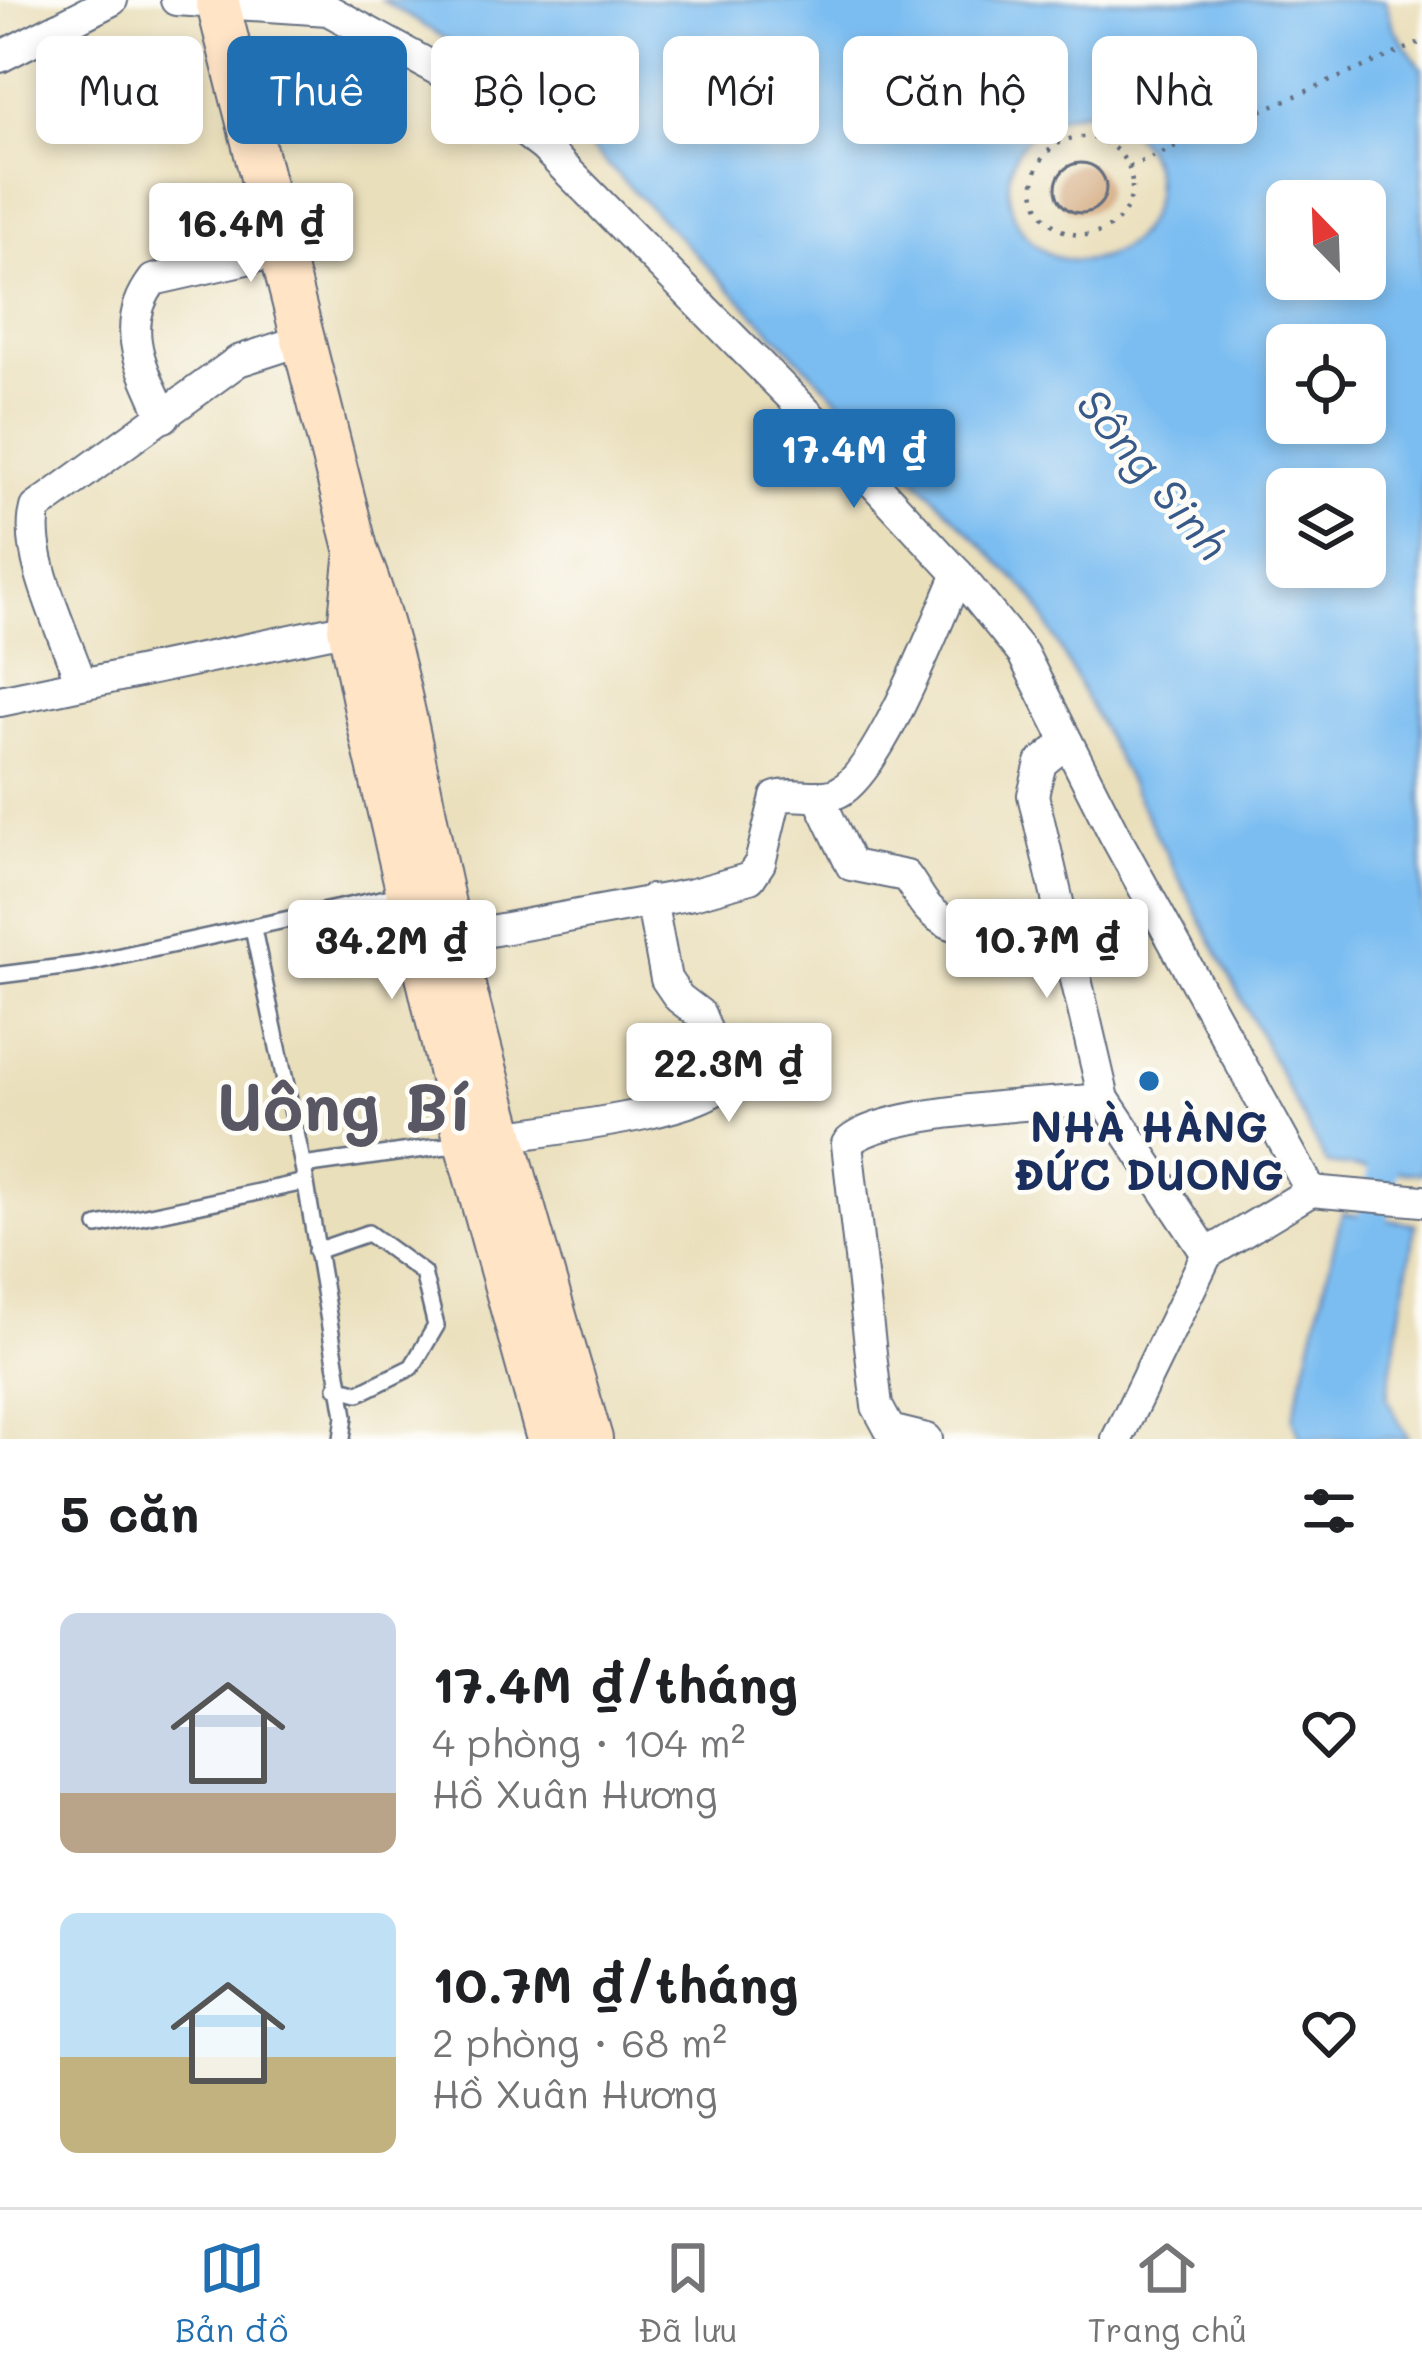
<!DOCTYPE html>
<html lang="vi">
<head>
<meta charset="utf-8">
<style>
  :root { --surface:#fff; --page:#f2f2f2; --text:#202124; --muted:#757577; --line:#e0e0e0; --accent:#1f6fb2 }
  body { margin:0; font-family:Mali,sans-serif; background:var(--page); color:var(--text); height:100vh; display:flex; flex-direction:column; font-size:45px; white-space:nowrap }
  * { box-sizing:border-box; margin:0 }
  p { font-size:39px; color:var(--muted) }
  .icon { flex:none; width:66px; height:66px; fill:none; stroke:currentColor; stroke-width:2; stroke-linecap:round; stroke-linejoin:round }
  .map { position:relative; height:1439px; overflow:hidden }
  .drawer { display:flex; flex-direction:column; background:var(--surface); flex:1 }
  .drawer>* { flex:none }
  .hud { position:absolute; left:36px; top:36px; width:1350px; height:108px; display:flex; gap:24px }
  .needle { width:78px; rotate:337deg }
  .buttons { position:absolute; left:1266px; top:180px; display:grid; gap:24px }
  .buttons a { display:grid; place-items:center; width:120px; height:120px; border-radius:18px; background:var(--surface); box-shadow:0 6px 18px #0003; font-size:60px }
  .price { position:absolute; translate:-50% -102px; padding:0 27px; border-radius:12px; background:#fff; color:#222; font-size:39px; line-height:78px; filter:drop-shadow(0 3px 6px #0008) }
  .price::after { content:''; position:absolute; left:50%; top:72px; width:36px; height:27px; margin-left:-18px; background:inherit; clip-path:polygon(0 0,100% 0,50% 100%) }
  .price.selected { background:var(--accent); color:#fff }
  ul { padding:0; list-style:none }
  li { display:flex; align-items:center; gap:36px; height:300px; padding:0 60px }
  li span { display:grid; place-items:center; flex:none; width:336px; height:240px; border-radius:18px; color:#555 }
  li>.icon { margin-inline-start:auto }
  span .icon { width:144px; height:144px; fill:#fffc; stroke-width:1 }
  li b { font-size:51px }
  h2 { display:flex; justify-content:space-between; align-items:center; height:144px; padding:0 60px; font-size:51px }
  .chip { padding:0 42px; border-radius:18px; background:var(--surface); box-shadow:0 6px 18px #0003; font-size:42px; line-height:108px }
  .chip.selected { background:var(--accent); color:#fff }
  .menu { display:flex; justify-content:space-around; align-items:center; height:168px; border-top:3px solid var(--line); background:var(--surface); font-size:33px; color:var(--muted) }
  .menu a { display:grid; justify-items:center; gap:6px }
  .menu .selected { color:var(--accent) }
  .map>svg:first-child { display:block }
  .water { fill:#7bbdf1; stroke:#4b76a8; stroke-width:3; fill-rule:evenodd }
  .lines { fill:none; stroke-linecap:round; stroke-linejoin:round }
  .canal { stroke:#7bbdf1; stroke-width:30 }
  .building { fill:#cfa173 }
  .lane-casing { stroke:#636d7f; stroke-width:20 }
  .street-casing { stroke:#636d7f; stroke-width:34 }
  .secondary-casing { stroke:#636d7f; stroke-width:46 }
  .path { stroke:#636d7f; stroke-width:4.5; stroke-dasharray:3 9; stroke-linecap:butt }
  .lane { stroke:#fff; stroke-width:15 }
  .street { stroke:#fff; stroke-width:30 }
  .secondary { stroke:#ffe4c6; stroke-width:42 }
  .poi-dot { fill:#1f6fb2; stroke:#fdfcf7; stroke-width:4.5 }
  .labels { text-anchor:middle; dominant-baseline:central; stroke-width:9; stroke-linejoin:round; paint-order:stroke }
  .poi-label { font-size:42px; font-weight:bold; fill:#1b2f5e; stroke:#fdfcf7 }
  .water-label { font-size:45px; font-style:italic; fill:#385a8a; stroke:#fdfcf7 }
  .town-label { font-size:66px; font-weight:bold; fill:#5a5765; stroke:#fdfcf7 }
</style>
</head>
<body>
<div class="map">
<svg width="1422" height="1439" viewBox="0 0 1422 1439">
  <rect width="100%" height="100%" fill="#fdfcf7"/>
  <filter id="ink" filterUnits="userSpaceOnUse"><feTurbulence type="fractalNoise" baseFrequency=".00833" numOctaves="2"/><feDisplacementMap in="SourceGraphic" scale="24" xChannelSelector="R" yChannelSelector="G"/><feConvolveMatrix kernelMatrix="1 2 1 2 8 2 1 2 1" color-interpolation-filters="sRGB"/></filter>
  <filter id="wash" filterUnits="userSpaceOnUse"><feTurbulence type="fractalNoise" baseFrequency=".004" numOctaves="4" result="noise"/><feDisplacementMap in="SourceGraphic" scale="48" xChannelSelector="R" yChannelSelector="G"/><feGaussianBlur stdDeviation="2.7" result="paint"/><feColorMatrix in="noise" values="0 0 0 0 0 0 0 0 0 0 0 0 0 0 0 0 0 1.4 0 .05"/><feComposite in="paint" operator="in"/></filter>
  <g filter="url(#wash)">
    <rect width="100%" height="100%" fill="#eadfbb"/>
    <g class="water">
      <path d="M382,0H1385L1393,27L1422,69V1174L1327,1164L1034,598L541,97ZM1084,111C1133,121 1169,159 1151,211C1144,231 1127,249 1107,256C1005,290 959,129 1084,111ZM1365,201V279H1287V201ZM1365,345V423H1287V345ZM1365,489V567H1287V489Z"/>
      <path d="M1342,1213L1415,1224L1387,1398L1408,1439H1301L1293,1418Z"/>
    </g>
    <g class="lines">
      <path class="canal" d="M1365,1258L1383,1170"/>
    </g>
    <g id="blocks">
      <circle class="building" cx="1081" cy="188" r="25"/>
    </g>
  </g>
  <g filter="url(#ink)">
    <use href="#blocks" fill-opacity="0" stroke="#636d7f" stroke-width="3"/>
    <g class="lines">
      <g class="lane-casing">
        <g id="lane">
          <path d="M253,929L303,1166L345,1416L342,1439"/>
          <path d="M0,975L79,965L404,894"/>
          <path d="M303,1166L460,1144"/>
          <path d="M98,1226L305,1182"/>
          <path d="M316,1251L368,1233L423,1273L436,1326L412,1367L359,1393L337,1387"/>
        </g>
      </g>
      <g class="street-casing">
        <g id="street">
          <path d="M176,0L328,10L460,82L544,147L829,435L958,574L1023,654L1114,834L1311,1191"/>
          <path d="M0,57L112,0"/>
          <path d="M164,417C143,370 117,327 153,280L282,251"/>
          <path d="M81,683C65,635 23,554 36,508L238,361L306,339"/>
          <path d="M0,701L349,628"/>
          <path d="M1067,742L1041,763L1033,795L1104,1099L1207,1254"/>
          <path d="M818,796L851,865L906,876C914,886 920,900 929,909C960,942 1023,929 1063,928"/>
          <path d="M452,938L693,894L750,878L760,863L776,797C796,791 821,802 839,792C880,771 938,619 958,574"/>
          <path d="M483,1140C533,1131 701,1116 726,1080L700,1014L679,998L666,979L651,900"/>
          <path d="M1311,1191L1422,1201"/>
          <path d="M927,1439L890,1430L877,1406L847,1144C876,1109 1053,1104 1104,1099"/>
          <path d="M1117,1439L1207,1254L1311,1191"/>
        </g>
      </g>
      <g class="secondary-casing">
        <g id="secondary">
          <path d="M217,0L357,552C403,669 418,795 447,917C489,1093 540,1266 591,1439"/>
          <path d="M356,560L349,628L370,730L466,1143L548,1439"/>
        </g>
      </g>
      <g class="path">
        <circle cx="1083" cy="186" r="49"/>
        <path d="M1129,167L1422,42"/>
      </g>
      <use href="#lane" class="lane"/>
      <use href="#street" class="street"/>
      <use href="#secondary" class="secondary"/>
    </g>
  </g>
  <circle class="poi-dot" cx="1149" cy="1081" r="12"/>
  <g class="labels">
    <g class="poi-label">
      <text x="1149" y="1125">NHÀ HÀNG<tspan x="1149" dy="48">ĐỨC DUONG</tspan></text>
    </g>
    <g class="water-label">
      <text transform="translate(1154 473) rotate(50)">Sông Sinh</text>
    </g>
    <g class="town-label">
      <text x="344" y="1105">Uông Bí</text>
    </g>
  </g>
</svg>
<div class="buttons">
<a><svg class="needle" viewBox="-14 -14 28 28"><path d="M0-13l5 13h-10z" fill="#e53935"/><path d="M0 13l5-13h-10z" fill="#757577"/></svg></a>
<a><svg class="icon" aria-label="locate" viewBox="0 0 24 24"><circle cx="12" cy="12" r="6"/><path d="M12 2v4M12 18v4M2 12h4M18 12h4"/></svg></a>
<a><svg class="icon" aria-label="layers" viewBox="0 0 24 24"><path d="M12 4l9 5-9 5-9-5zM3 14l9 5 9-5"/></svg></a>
</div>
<b class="price" style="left:251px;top:285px">16.4M ₫</b>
<b class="price selected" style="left:854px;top:511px">17.4M ₫</b>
<b class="price" style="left:1047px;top:1001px">10.7M ₫</b>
<b class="price" style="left:392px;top:1002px">34.2M ₫</b>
<b class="price" style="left:729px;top:1125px">22.3M ₫</b>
<div class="hud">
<a class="chip">Mua</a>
<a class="chip selected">Thuê</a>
<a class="chip">Bộ lọc</a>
<a class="chip">Mới</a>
<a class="chip">Căn hộ</a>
<a class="chip">Nhà</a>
</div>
</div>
<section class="drawer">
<h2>5 căn<svg class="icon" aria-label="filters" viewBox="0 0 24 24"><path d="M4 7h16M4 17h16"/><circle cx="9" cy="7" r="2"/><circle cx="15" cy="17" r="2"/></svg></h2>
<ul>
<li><span style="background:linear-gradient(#c9d6e8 75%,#b9a48a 0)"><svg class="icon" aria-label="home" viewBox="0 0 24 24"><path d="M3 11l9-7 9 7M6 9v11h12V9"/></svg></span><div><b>17.4M ₫/tháng</b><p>4 phòng · 104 m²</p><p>Hồ Xuân Hương</p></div><svg class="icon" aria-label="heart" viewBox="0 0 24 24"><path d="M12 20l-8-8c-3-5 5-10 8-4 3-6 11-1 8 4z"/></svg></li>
<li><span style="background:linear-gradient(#bfe0f5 60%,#c2b280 0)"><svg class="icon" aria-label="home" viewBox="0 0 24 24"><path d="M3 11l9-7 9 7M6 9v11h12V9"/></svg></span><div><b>10.7M ₫/tháng</b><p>2 phòng · 68 m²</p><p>Hồ Xuân Hương</p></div><svg class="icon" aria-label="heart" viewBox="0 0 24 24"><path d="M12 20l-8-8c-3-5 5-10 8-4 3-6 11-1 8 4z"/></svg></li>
</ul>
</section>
<nav class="menu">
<a class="selected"><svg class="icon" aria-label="map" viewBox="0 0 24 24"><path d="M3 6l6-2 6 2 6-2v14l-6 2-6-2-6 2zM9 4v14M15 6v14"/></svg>Bản đồ</a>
<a><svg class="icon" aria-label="saved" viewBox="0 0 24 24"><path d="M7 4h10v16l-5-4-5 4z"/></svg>Đã lưu</a>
<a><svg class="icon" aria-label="home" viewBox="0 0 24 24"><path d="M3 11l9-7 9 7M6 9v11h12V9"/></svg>Trang chủ</a>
</nav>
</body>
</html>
